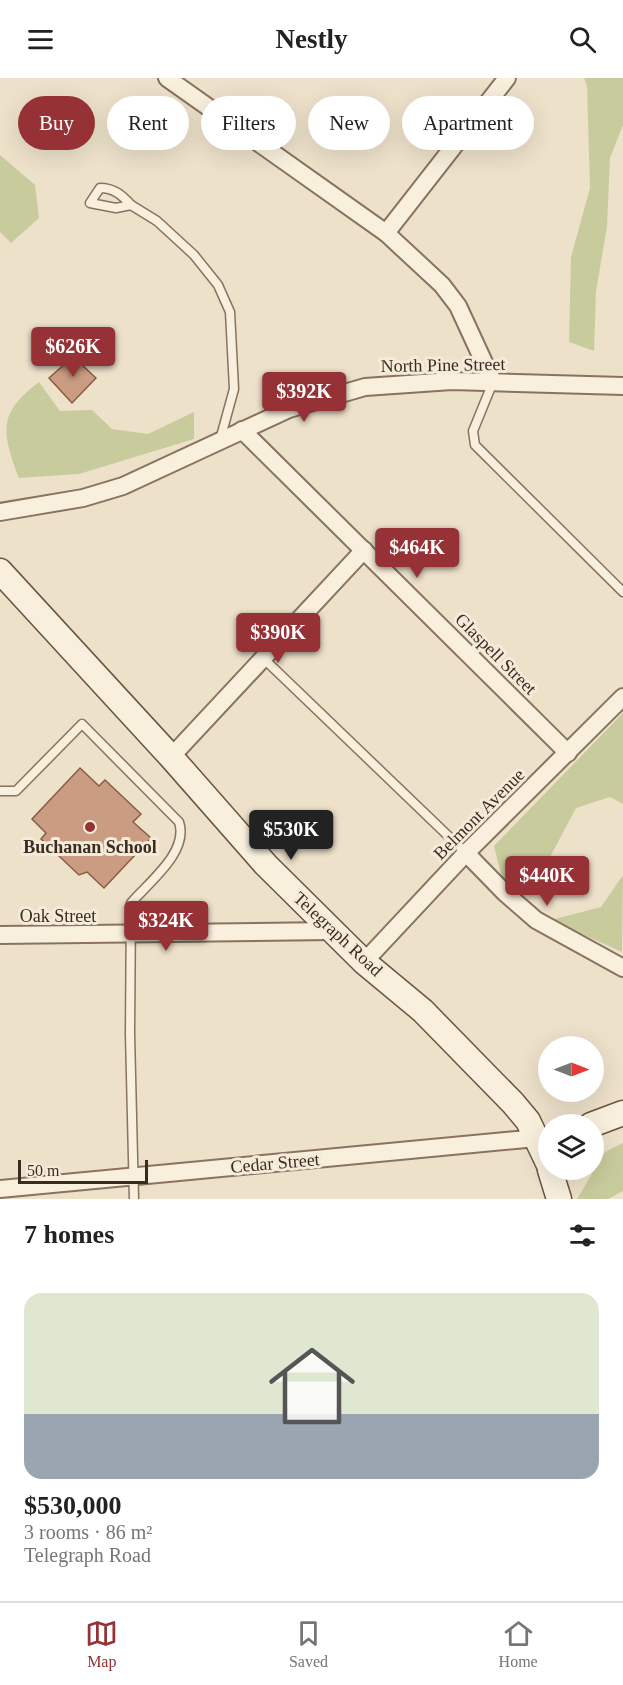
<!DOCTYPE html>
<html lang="en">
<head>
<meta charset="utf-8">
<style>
  :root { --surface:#fff; --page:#f6f6f6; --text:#222; --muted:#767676; --line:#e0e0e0; --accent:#963136 }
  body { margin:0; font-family:Georgia,serif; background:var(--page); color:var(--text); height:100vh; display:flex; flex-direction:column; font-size:22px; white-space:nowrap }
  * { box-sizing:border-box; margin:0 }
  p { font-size:20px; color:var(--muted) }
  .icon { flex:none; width:33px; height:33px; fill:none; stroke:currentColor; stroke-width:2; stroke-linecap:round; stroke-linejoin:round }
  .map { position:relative; height:1121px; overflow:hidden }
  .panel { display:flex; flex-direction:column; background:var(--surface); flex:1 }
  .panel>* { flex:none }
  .top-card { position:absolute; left:18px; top:18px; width:588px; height:54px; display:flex; gap:12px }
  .needle { width:39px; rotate:90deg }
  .controls { position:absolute; left:538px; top:958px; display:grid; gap:12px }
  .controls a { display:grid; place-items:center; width:66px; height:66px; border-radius:50%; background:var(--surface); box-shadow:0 6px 24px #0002; font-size:30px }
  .scale { position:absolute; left:18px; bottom:15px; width:130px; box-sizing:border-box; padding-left:6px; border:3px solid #3b2c21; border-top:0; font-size:16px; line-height:21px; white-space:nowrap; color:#3b2c21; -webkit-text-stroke:4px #f5ebd9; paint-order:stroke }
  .price { position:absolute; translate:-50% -51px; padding:0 14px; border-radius:6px; background:var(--accent); color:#fff; font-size:20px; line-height:39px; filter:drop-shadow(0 2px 3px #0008) }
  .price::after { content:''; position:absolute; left:50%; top:36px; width:18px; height:14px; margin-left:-9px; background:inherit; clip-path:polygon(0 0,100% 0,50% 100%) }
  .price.current { background:#222; color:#fff }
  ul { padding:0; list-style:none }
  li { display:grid; align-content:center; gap:12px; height:318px; padding:0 24px }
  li+li { border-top:2px solid var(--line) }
  li span { display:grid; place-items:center; height:186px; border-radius:18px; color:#555 }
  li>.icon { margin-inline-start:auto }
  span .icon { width:108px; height:108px; fill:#fffc; stroke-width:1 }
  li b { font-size:26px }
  h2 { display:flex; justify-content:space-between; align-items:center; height:72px; padding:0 24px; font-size:26px }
  .tag { padding:0 21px; border-radius:27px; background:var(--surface); box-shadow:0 6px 24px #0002; font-size:21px; line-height:54px }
  .tag.current { background:var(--accent); color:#fff }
  header { display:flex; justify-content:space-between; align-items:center; height:78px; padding:0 24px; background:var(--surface); font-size:27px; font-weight:700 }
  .menu { display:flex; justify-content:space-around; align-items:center; height:84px; border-top:2px solid var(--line); background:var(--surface); font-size:16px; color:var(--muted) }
  .menu a { display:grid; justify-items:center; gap:3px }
  .menu .current { color:var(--accent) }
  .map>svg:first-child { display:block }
  .green { fill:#c8cc9d }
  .building { fill:#ca9c81; stroke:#885c45; stroke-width:1.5 }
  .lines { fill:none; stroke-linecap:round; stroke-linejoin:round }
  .lane-casing { stroke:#89735e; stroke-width:11 }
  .street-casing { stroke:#89735e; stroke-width:20 }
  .secondary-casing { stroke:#6b5441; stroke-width:27 }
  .lane { stroke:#f8efdd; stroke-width:8 }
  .street { stroke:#f8efdd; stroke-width:16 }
  .secondary { stroke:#f8efdd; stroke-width:24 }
  .poi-dot { fill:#963136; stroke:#f5ebd9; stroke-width:2 }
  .labels { text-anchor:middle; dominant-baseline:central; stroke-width:6; stroke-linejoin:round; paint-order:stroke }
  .street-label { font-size:18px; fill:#3b2c21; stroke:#f5ebd9 }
  .poi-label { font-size:18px; font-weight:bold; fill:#3b2c21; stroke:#f5ebd9 }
</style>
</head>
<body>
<header><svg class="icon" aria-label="menu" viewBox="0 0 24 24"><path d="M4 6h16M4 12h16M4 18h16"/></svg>Nestly<svg class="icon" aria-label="search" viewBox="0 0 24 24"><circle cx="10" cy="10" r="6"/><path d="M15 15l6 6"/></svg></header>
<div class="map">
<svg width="623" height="1121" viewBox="0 0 623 1121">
  <rect width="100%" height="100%" fill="#ede1ca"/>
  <g class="green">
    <path d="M584,0H623V47L610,80L607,149L596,213L594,273L569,264L571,179L590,110L587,8Z"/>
    <path d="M0,77L35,107L39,140L11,165L0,154Z"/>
    <path d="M39,304L60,333L92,332L112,351L148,356L194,334V361L79,396L19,400C0,350 0,334 39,304Z"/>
    <path d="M623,635V726L610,719L576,730L531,815L502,801L494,768Z"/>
    <path d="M623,797L622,874L551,842L601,829Z"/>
    <path d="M623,1065V1113L608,1121H577L605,1074Z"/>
  </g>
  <g class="building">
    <path d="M76,276L85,284L82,287L96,300L72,325L49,300Z"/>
    <path d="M80,690L99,708L105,702L141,736L133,744L151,760L104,810L87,794L79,797L41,761L46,755L32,741Z"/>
  </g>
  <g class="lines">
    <g class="lane-casing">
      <g id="lane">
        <path d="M100,110C114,110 122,117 131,127L116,130L90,125Z"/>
        <path d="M131,127L157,143L194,177L218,207L230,234L234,311L220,362"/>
        <path d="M493,304L473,353L475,367L623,514"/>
        <path d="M262,579L466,775"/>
        <path d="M0,713H16L82,646L179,744C189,774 149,804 131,825L130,956L134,1121"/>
      </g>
    </g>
    <g class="street-casing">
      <g id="street">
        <path d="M167,0L386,155L442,207L458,228L493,304"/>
        <path d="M386,155L507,0"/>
        <path d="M242,352L568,675"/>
        <path d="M0,434L83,420L123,408L289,331L365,309L452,303L623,308"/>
        <path d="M171,679L364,472"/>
        <path d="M466,775L505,815L536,842L623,890"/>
        <path d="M0,857L332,853"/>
        <path d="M364,884L466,775L623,619"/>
        <path d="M0,1111L537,1060"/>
      </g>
    </g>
    <g class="secondary-casing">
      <g id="secondary">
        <path d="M0,493L171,679L266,787L364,884L423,933L513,1025L528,1043L549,1087"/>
        <path d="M591,1047L623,1035"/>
        <path d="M550,1092L559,1121"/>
      </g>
    </g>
    <use href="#lane" class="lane"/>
    <use href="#street" class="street"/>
    <use href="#secondary" class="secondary"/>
  </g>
  <circle class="poi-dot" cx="90" cy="749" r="6"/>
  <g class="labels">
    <g class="street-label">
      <text transform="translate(443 287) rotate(-1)">North Pine Street</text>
      <text transform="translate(496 576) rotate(45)">Glaspell Street</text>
      <text transform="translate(479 736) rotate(-45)">Belmont Avenue</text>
      <text x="58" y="838">Oak Street</text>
      <text transform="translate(338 856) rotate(43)">Telegraph Road</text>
      <text transform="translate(275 1085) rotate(-5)">Cedar Street</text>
    </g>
    <g class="poi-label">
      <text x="90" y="769">Buchanan School</text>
    </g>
  </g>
</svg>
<div class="controls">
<a><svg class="needle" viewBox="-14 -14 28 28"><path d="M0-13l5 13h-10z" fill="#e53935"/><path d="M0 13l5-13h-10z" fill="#767676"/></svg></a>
<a><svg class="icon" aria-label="layers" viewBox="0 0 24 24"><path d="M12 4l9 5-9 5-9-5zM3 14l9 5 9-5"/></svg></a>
</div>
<div class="scale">50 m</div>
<b class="price" style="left:73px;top:300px">$626K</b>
<b class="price" style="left:304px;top:345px">$392K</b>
<b class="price" style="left:417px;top:501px">$464K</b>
<b class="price" style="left:278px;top:586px">$390K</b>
<b class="price current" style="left:291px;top:783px">$530K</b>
<b class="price" style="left:547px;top:829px">$440K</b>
<b class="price" style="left:166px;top:874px">$324K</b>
<div class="top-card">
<a class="tag current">Buy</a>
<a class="tag">Rent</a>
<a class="tag">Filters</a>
<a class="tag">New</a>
<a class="tag">Apartment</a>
</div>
</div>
<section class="panel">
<h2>7 homes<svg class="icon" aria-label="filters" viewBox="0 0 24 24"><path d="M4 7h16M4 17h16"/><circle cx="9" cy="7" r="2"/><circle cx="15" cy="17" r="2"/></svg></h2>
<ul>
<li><span style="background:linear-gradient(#dfe7d0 65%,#9aa5b1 0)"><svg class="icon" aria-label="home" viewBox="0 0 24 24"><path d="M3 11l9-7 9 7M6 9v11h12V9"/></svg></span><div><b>$530,000</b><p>3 rooms · 86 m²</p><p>Telegraph Road</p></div></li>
</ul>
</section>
<nav class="menu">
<a class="current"><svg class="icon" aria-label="map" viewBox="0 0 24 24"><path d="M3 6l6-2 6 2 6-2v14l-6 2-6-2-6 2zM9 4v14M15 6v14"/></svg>Map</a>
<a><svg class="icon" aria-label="saved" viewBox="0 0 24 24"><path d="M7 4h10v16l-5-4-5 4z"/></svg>Saved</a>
<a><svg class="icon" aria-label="home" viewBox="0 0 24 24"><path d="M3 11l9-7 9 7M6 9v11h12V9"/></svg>Home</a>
</nav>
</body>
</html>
